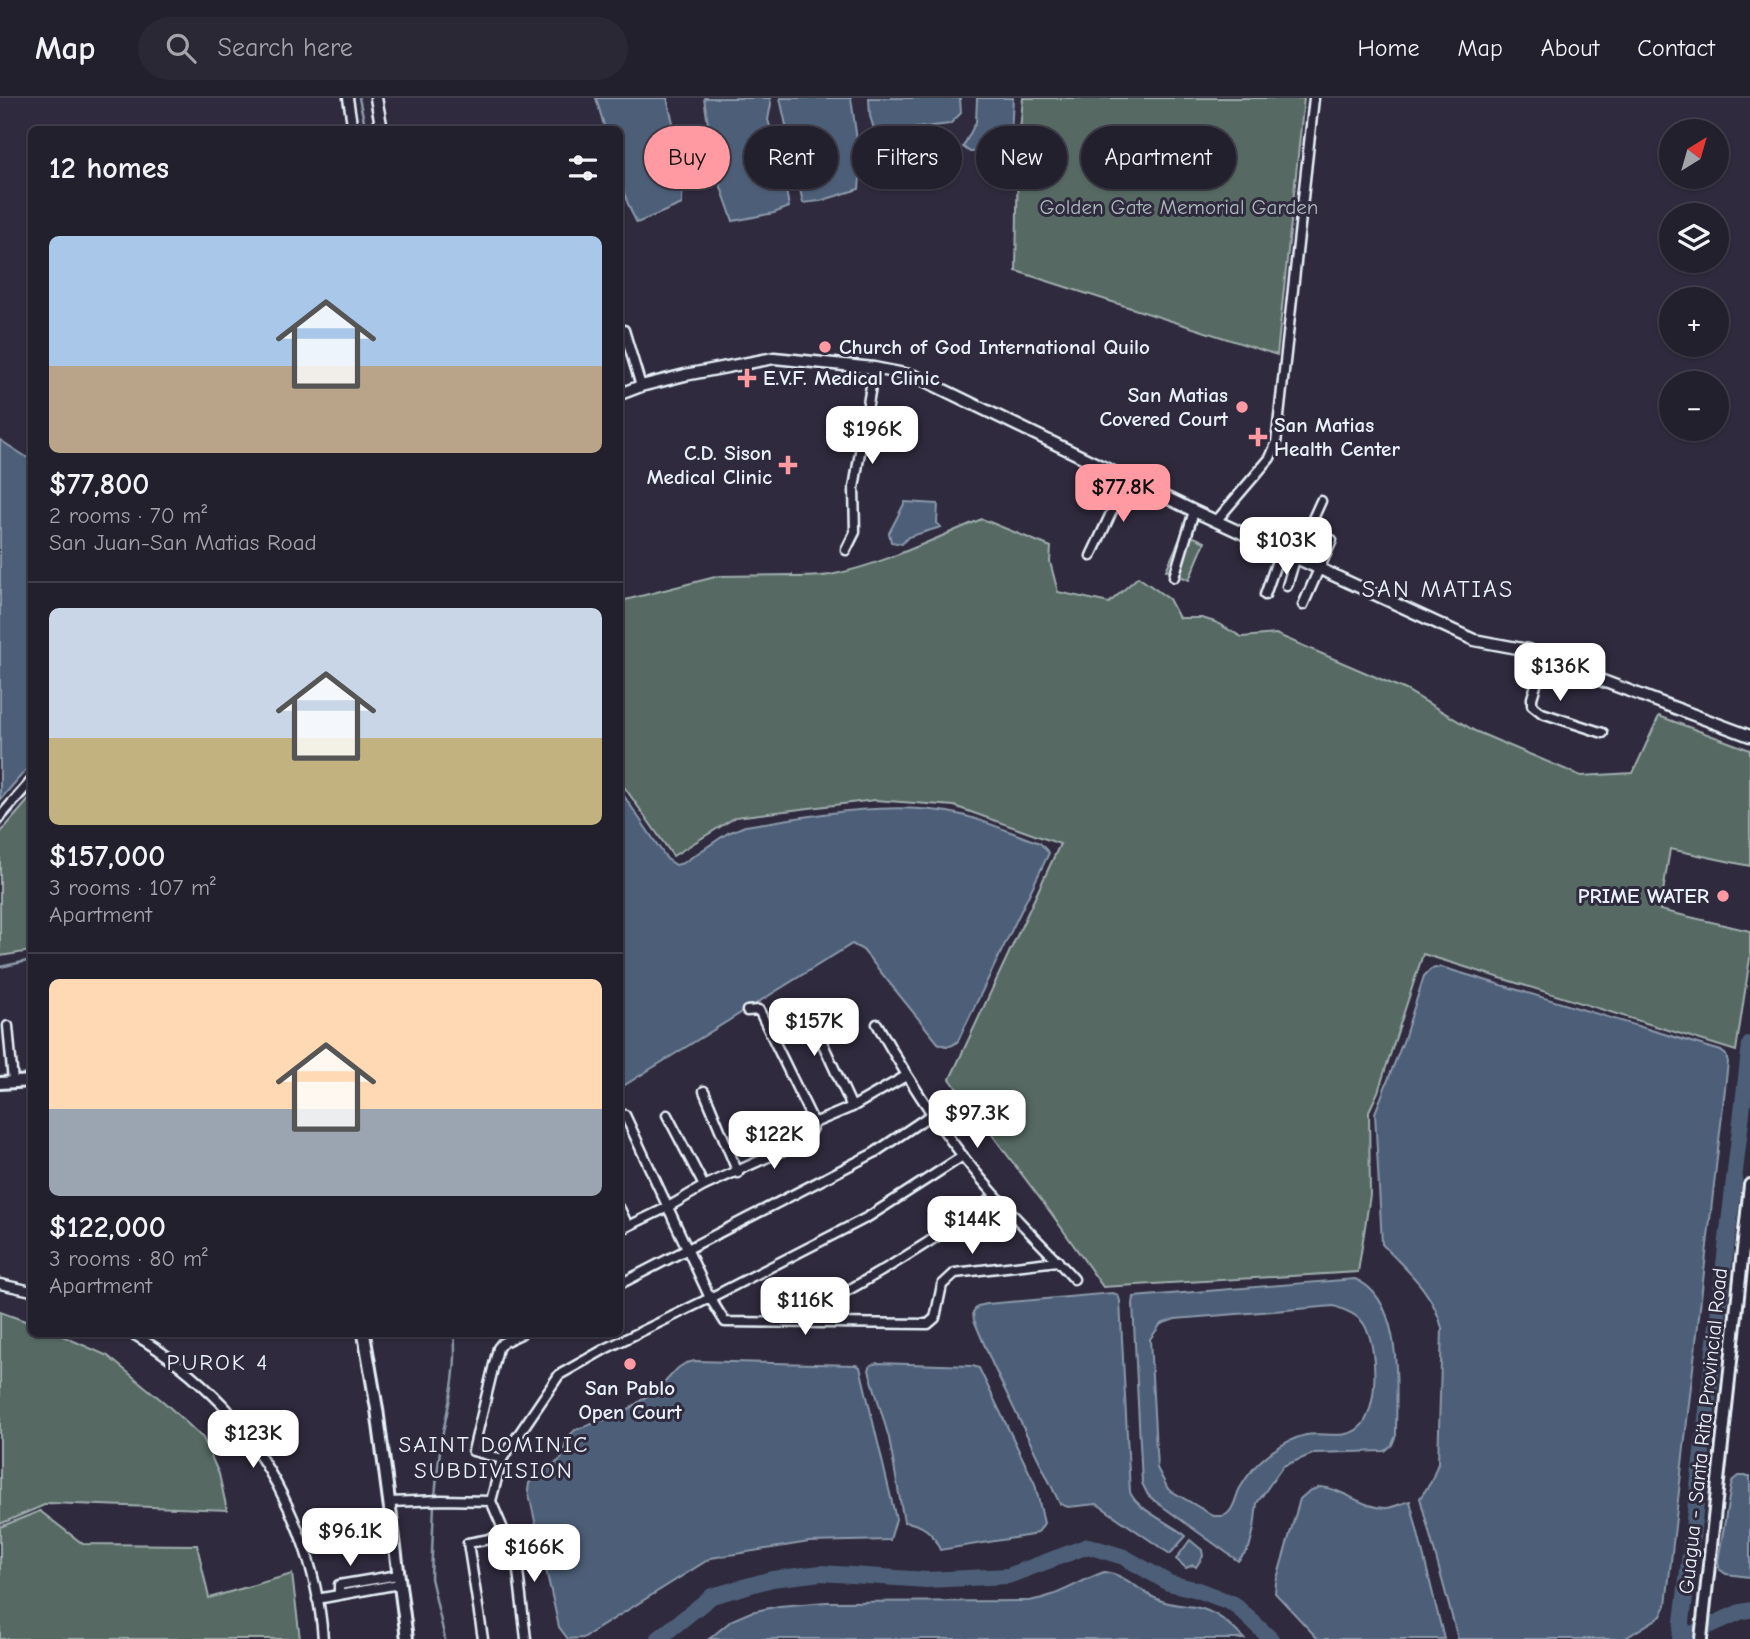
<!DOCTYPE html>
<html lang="en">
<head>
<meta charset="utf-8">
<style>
  :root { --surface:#23202e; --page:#2b2836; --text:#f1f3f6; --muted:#a3a3aa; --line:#403e4a; --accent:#ff9aa2 }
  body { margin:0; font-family:"Comic Neue",sans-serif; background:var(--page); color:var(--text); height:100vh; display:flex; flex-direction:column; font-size:26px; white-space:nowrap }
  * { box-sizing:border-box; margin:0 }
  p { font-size:23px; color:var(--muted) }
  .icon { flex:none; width:38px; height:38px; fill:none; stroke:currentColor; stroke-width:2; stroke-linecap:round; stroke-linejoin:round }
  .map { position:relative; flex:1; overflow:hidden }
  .drawer { position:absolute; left:28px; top:28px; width:595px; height:1211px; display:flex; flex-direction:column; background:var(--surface); border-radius:10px; box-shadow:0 2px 5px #0004,0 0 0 2px var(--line) }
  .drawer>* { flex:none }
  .hud { position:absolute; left:644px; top:28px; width:665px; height:63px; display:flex; gap:14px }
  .needle { width:46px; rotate:37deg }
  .tools { position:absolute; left:1659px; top:21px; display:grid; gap:14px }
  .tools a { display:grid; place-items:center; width:70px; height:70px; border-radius:50%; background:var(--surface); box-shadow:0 2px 5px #0004,0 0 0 2px var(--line); font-size:35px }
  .price { position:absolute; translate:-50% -60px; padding:0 16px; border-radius:14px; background:#fff; color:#222; font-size:23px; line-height:46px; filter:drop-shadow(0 2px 4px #0008) }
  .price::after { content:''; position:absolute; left:50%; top:42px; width:21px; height:16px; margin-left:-10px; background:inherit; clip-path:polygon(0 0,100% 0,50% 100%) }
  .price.active { background:var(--accent); color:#111 }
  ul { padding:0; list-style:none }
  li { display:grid; align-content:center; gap:14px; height:371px; padding:0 21px }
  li+li { border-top:2px solid var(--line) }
  li span { display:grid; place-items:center; height:217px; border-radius:10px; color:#555 }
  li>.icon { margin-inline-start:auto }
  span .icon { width:126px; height:126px; fill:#fffc; stroke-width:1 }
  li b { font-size:30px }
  h2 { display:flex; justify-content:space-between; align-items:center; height:84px; padding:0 21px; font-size:30px }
  .pill { padding:0 24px; border-radius:32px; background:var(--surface); box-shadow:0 2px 5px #0004,0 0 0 2px var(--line); font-size:24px; line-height:63px }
  .pill.active { background:var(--accent); color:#111 }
  header { display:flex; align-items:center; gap:42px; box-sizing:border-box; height:98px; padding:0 35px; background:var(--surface); border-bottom:2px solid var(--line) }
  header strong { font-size:33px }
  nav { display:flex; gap:38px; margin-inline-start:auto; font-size:24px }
  .search { width:490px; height:63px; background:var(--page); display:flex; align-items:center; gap:18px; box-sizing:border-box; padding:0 24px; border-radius:38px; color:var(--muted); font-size:26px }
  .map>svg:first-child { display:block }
  .green { fill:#576a64; stroke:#a0aeae; stroke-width:2 }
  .water { fill:#4d5f78; stroke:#8b99ab; stroke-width:2; fill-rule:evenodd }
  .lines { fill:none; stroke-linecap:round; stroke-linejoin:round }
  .stream { stroke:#8b99ab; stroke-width:2.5 }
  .river { stroke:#4d5f78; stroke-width:16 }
  .minor-casing { stroke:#e8f1f8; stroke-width:13 }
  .tertiary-casing { stroke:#e8f1f8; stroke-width:15 }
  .secondary-casing { stroke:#e8f1f8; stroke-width:16 }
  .minor { stroke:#2f2a3d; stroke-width:8 }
  .tertiary { stroke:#2f2a3d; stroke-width:10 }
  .secondary { stroke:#2f2a3d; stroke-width:10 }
  .poi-dot { fill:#ff9aa2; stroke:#2f2a3d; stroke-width:2.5 }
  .labels { text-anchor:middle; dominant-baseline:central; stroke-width:6; stroke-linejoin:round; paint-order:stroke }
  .park-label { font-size:21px; fill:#aebbbd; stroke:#2f2a3d }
  .poi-label { font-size:21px; font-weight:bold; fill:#e8f1f8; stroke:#2f2a3d; text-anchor:start }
  .street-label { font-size:21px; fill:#e8f1f8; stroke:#2f2a3d }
  .neighbourhood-label { font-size:23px; letter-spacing:2px; fill:#e8f1f8; stroke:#2f2a3d }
  .quarter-label { font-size:24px; letter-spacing:2px; fill:#e8f1f8; stroke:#2f2a3d }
</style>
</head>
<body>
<header>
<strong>Map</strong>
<div class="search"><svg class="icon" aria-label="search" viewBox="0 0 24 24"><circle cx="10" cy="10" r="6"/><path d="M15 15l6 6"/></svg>Search here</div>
<nav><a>Home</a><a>Map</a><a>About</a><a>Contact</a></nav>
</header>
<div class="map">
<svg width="1750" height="1541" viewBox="0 0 1750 1541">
  <rect width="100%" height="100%" fill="#2f2a3d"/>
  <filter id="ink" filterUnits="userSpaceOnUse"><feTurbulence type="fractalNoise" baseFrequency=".0143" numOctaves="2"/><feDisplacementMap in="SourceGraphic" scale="14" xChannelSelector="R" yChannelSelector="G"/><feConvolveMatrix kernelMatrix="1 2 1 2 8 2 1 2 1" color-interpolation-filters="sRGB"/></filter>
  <g filter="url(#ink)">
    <g class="green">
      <path d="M1023,0H1304L1277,257L1016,173L1018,54Z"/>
      <path d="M982,421L1051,449L1050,464L1058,494L1109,505L1138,479L1169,501L1179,520H1202L1215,524L1242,539L1276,536L1406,592L1475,633L1581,678L1633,675L1659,618L1750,652V768L1670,751L1660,812L1750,833V860L1736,953L1423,856L1378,994L1369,1013L1370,1097L1358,1174L1103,1189L1051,1115L950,981L1060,746L954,708L875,702L736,719L673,758L620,683L621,503L719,478L792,477V479C805,479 818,479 830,477C882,467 933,441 982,421Z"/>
      <path d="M1183,434L1205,444L1189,482L1166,472Z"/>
      <path d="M31,699V853L0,858V735Z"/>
      <path d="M0,1214L31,1225L32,1236H58L108,1258L165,1305L203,1340L219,1376L227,1412L49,1405L0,1426Z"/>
      <path d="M40,1413L83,1446L197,1447L209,1500L292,1476L300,1541H0V1429Z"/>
    </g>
    <g class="water">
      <path d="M596,0H667L683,66L682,106L637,125C617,89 620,71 620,32L605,31Z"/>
      <path d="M704,0H770L771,6L768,22L781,62L789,109L774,115L733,123L715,72Z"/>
      <path d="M780,0H851L861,70L859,91L820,103L803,105Z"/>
      <path d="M869,0H960L961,15L950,26L908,31H874L870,18Z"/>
      <path d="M977,0H1013L1010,53L970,54L963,49L976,24Z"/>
      <path d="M894,41L913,46L925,68L916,77L878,86L873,63L875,45Z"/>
      <path d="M0,342L31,362L32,665L0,702Z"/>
      <path d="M905,404L938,406L937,425L941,429L908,439L902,446L891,444L889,435Z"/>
      <path d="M620,692L667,761L676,767L683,765L728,735L745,728C811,718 881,703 948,714C978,719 1011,735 1040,745L1049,755L958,943C951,950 946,949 938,945L863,852L852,846L620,990Z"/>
      <path d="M1441,869L1721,953L1726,957L1728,964L1666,1507L1661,1518L1624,1541H1458L1420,1400L1431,1384L1438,1365L1442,1230C1433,1193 1407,1173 1382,1146L1375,1015L1404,941L1424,878L1431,871Z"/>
      <path d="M1355,1181C1405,1201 1396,1294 1396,1337L1392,1347L1385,1353L1315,1355L1283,1368L1257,1405L1254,1431L1249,1450L1238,1463L1155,1403L1148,1397L1142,1385L1133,1206L1134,1199ZM1334,1208C1345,1212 1359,1217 1365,1228C1378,1249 1379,1314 1359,1330C1345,1342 1323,1334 1306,1337C1292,1340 1275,1350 1264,1360C1255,1367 1246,1380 1240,1390C1236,1397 1235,1408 1229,1414C1225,1419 1220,1418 1214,1418L1168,1391L1157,1370L1150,1241L1161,1226L1175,1221Z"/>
      <path d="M1113,1195L1118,1197L1120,1203L1130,1394C1136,1411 1170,1425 1186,1438L1170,1456L1097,1406L1068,1409L1060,1406L992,1265L974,1222L973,1214L978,1208L987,1206Z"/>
      <path d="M695,1263L856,1267L860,1269L896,1421L890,1442L809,1444L711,1460L583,1540L568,1541L559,1529L528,1392L529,1385L561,1361L567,1340L575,1332L625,1314L663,1286L678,1270L686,1265Z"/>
      <path d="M877,1265L973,1268L979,1270L1035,1386L1044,1425L1039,1433L1032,1437L940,1452C933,1434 923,1426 904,1424L889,1340L869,1272L871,1267Z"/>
      <path d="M1738,1378H1750V1479L1726,1476L1719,1471L1718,1463L1731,1388L1733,1382Z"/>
      <path d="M1320,1389C1343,1390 1363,1411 1387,1410C1394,1409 1403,1405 1410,1403L1444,1541H1318L1275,1495L1276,1484L1300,1401L1309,1393Z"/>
      <path d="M1190,1442L1202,1452L1203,1458L1196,1469L1193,1467L1186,1470L1176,1461Z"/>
      <path d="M1104,1474C1125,1476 1139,1493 1157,1501C1169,1507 1182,1507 1195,1509C1216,1513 1230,1526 1244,1541H709L732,1522L751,1514L779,1508L826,1504L1029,1503C1058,1499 1077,1484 1104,1474Z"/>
    </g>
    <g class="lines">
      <g class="stream">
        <path d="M359,0L366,32"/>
        <path d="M0,728L32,691"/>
        <path d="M0,869L32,862"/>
        <path d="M435,1399C437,1377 439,1355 443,1334C450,1300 458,1270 454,1236"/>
        <path d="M434,1406L431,1480L445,1541"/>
      </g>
      <g class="river">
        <path d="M658,1541L712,1498L772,1481L821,1475L927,1482L1008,1478L1088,1448L1124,1459L1169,1485L1198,1492L1234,1506L1271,1541"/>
        <path d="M1680,1541L1750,946"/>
        <path d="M1680,1541L1740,1514L1750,1512"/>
      </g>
      <g class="minor-casing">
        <g id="minor">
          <path d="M348,0L353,32"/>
          <path d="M624,232L641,288"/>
          <path d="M1217,422L1270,360L1276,346L1314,0"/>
          <path d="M846,452L855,434L854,390L874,270"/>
          <path d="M1091,458L1127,381"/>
          <path d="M1174,479L1194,413"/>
          <path d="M1287,488L1296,458L1321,403"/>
          <path d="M1265,497L1281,451"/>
          <path d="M1303,507L1332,442"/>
          <path d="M1544,561L1532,600V607L1542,615L1603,635"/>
          <path d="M0,719L32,682"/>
          <path d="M747,913L759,912L814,1025"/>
          <path d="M877,926C911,987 949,1046 996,1098C1021,1127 1049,1153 1074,1181"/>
          <path d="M8,928L13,984"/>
          <path d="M769,930L798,914H805L810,918L852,1009"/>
          <path d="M704,993L738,1075"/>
          <path d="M667,1017L704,1088"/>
          <path d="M620,1020L625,1017L710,1200L725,1224L928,1226L935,1220L942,1187L955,1175L1058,1163"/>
          <path d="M620,1111L628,1128"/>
          <path d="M620,1132L668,1109L704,1088L799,1045L809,1036L814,1025L852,1009L906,978"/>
          <path d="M0,1186L32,1193"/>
          <path d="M620,1186L874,1055L932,1016"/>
          <path d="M808,1225L813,1211C879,1177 936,1141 996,1098"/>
          <path d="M133,1236C166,1255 198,1281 224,1308C233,1317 239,1329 247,1339C289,1397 318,1468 323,1541"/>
          <path d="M502,1361L473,1353L498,1250L502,1245L521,1236"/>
          <path d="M390,1404L441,1402L491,1403"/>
          <path d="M339,1496V1487L398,1477"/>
          <path d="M317,1501L399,1486"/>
          <path d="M483,1541L468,1445L506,1438"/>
          <path d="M526,1541L518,1473L506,1438L491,1403L502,1361L559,1277L605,1251L710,1200L868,1119L963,1058"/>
        </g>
      </g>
      <g class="tertiary-casing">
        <g id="tertiary">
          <path d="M376,0L382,32"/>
          <path d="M620,296L641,288L685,277L774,260L874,270L915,278L1194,413L1474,542L1528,552L1544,561L1750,638"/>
        </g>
      </g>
      <g class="secondary-casing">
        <g id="secondary">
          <path d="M0,985L32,983"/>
          <path d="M364,1236L377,1311L407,1541"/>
          <path d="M1701,1541L1750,1087"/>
        </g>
      </g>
      <use href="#minor" class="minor"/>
      <use href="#tertiary" class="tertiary"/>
      <use href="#secondary" class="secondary"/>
    </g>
  </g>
  <g class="poi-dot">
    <circle cx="825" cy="249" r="7"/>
    <path d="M743.5 269.5h7v7h7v7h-7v7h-7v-7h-7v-7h7z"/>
    <circle cx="1242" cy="309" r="7"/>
    <path d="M1254.5 328.5h7v7h7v7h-7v7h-7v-7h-7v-7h7z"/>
    <path d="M784.5 356.5h7v7h7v7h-7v7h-7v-7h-7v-7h7z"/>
    <circle cx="1723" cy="798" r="7"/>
    <circle cx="630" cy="1266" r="7"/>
  </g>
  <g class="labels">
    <g class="park-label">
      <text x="1179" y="109">Golden Gate Memorial Garden</text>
    </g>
    <g class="poi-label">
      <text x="839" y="249">Church of God International Quilo</text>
      <text x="763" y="280">E.V.F. Medical Clinic</text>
      <text x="1228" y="297" text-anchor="end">San Matias<tspan x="1228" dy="24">Covered Court</tspan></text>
      <text x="1274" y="327">San Matias<tspan x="1274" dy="24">Health Center</tspan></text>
      <text x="772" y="355" text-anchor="end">C.D. Sison<tspan x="772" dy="24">Medical Clinic</tspan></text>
      <text x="1709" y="798" text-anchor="end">PRIME WATER</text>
      <text x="630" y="1290" text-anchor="middle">San Pablo<tspan x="630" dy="24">Open Court</tspan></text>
    </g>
    <g class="street-label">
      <text transform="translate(1703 1333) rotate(-84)">Guagua - Santa Rita Provincial Road</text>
    </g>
    <g class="neighbourhood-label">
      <text x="218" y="1264">PUROK 4</text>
      <text x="494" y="1346">SAINT DOMINIC<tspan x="494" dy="26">SUBDIVISION</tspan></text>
    </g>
    <g class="quarter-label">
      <text x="1438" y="491">SAN MATIAS</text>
    </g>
  </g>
</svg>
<div class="tools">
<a><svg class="needle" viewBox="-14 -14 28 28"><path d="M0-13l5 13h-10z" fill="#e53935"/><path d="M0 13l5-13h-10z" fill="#a3a3aa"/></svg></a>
<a><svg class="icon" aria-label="layers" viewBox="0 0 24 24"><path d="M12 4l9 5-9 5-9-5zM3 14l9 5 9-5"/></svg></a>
<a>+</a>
<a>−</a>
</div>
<b class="price" style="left:872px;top:368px">$196K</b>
<b class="price active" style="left:1123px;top:426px">$77.8K</b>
<b class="price" style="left:1286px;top:479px">$103K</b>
<b class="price" style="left:1560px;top:605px">$136K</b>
<b class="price" style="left:814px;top:960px">$157K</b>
<b class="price" style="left:977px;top:1052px">$97.3K</b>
<b class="price" style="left:774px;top:1073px">$122K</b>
<b class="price" style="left:972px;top:1158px">$144K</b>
<b class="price" style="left:805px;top:1239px">$116K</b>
<b class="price" style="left:253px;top:1372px">$123K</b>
<b class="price" style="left:350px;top:1470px">$96.1K</b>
<b class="price" style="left:534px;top:1486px">$166K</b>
<div class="hud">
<a class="pill active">Buy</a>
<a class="pill">Rent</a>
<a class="pill">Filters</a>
<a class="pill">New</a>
<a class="pill">Apartment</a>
</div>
<section class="drawer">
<h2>12 homes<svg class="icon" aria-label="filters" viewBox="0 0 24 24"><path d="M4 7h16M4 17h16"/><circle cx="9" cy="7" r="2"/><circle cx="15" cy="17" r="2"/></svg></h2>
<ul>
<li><span style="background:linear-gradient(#a9c7e8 60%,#b9a48a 0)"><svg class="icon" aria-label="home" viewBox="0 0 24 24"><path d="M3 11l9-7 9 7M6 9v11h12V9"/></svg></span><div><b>$77,800</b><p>2 rooms · 70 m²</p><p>San Juan-San Matias Road</p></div></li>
<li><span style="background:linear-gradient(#c9d6e8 60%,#c2b280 0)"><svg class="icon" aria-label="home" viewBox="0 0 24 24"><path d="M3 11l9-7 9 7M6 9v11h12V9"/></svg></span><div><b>$157,000</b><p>3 rooms · 107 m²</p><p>Apartment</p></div></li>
<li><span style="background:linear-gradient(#ffd9b3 60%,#9aa5b1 0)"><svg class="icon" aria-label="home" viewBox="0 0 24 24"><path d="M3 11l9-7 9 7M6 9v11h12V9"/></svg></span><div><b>$122,000</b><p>3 rooms · 80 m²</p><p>Apartment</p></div></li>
</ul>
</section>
</div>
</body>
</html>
